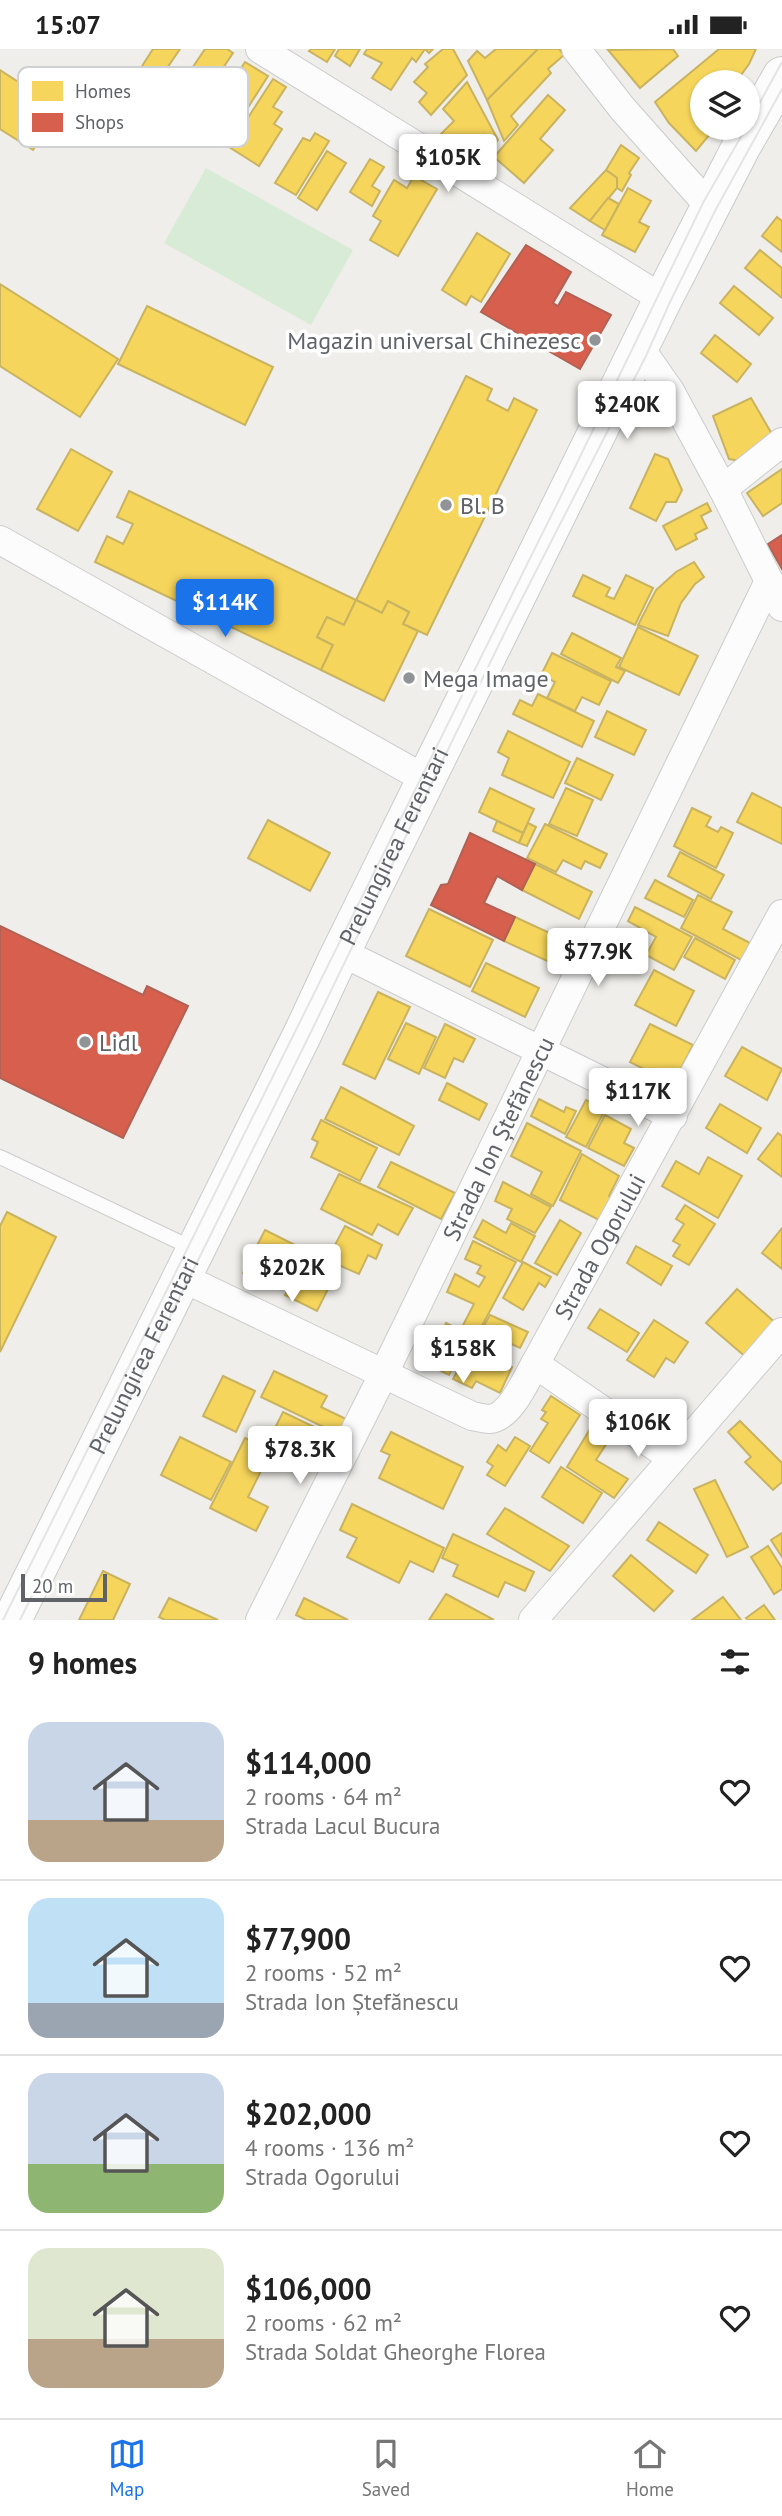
<!DOCTYPE html>
<html lang="en">
<head>
<meta charset="utf-8">
<style>
  :root { --surface:#fff; --page:#f6f6f6; --text:#222; --muted:#767676; --line:#e0e0e0; --accent:#1a73e8 }
  body { margin:0; font-family:"PT Sans",sans-serif; background:var(--page); color:var(--text); height:100vh; display:flex; flex-direction:column; font-size:26px; white-space:nowrap }
  * { box-sizing:border-box; margin:0 }
  p { font-size:23px; color:var(--muted) }
  .icon { flex:none; width:38px; height:38px; fill:none; stroke:currentColor; stroke-width:2; stroke-linecap:round; stroke-linejoin:round }
  .map { position:relative; height:1571px; overflow:hidden }
  .details { display:flex; flex-direction:column; background:var(--surface); flex:1 }
  .details>* { flex:none }
  .controls { position:absolute; left:690px; top:21px; display:grid; gap:14px }
  .controls a { display:grid; place-items:center; width:70px; height:70px; border-radius:50%; background:var(--surface); box-shadow:0 2px 5px #0004; font-size:35px }
  .scale { position:absolute; left:21px; bottom:18px; width:86px; box-sizing:border-box; padding-left:7px; border:4px solid #5f6368; border-top:0; font-size:19px; line-height:24px; white-space:nowrap; color:#5f6368; -webkit-text-stroke:5px #fff; paint-order:stroke }
  .price { position:absolute; translate:-50% -60px; padding:0 16px; border-radius:7px; background:#fff; color:#222; font-size:23px; line-height:46px; filter:drop-shadow(0 2px 4px #0008) }
  .price::after { content:''; position:absolute; left:50%; top:42px; width:21px; height:16px; margin-left:-10px; background:inherit; clip-path:polygon(0 0,100% 0,50% 100%) }
  .price.selected { background:var(--accent); color:#fff }
  ul { padding:0; list-style:none }
  li { display:flex; align-items:center; gap:21px; height:175px; padding:0 28px }
  li+li { border-top:2px solid var(--line) }
  li span { display:grid; place-items:center; flex:none; width:196px; height:140px; border-radius:21px; color:#555 }
  li>.icon { margin-inline-start:auto }
  span .icon { width:84px; height:84px; fill:#fffc; stroke-width:1 }
  li b { font-size:30px }
  h2 { display:flex; justify-content:space-between; align-items:center; height:84px; padding:0 28px; font-size:30px }
  .status { display:flex; justify-content:space-between; align-items:center; height:49px; padding:0 35px; background:var(--surface); direction:ltr }
  .status svg { height:19px; fill:currentColor }
  .menu { display:flex; justify-content:space-around; align-items:center; height:98px; border-top:2px solid var(--line); background:var(--surface); font-size:19px; color:var(--muted) }
  .menu a { display:grid; justify-items:center; gap:4px }
  .menu .selected { color:var(--accent) }
  .map>svg:first-child { display:block }
  .green { fill:#d8ebd6 }
  .homes { fill:#f6d55c; stroke:#c9b360; stroke-width:2 }
  .shops { fill:#d6604d; stroke:#b26155; stroke-width:2 }
  .lines { fill:none; stroke-linecap:round; stroke-linejoin:round }
  .service-casing { stroke:#cbcccc; stroke-width:16 }
  .minor-casing { stroke:#cbcccc; stroke-width:30 }
  .secondary-casing { stroke:#cacacb; stroke-width:40 }
  .service { stroke:#fdfcfc; stroke-width:14 }
  .minor { stroke:#fdfcfc; stroke-width:28 }
  .secondary { stroke:#fdfcfc; stroke-width:38 }
  .tram { stroke:#e4e4e4; stroke-width:2 }
  .poi-dot { fill:#919496; stroke:#fff; stroke-width:2.5 }
  .labels { text-anchor:middle; dominant-baseline:central; stroke-width:7; stroke-linejoin:round; paint-order:stroke }
  .poi-label { font-size:24px; fill:#5f6368; stroke:#fff; text-anchor:start }
  .street-label { font-size:24px; fill:#5f6368; stroke:#fff }
  .key { fill:#fff; stroke:#cfd0d2; stroke-width:2 }
  .key-label { font-size:19px; fill:#5f6368 }
</style>
</head>
<body>
<div class="status"><b>15:07</b><svg viewBox="0 0 49 12"><path d="M0 12V9h3v3zM5 12V6h3v6zM10 12V3h3v9zM15 12V0h3v12zM26 1h20v11H26zM47 4h2v5h-2z"/></svg></div>
<div class="map">
<svg width="782" height="1571" viewBox="0 0 782 1571">
  <rect width="100%" height="100%" fill="#efeeea"/>
  <path class="green" d="M206,119L353,201L311,276L164,194Z"/>
  <g class="homes">
    <path d="M153,0H180L161,28L172,35L157,58L128,39Z"/>
    <path d="M205,0H227L233,4L201,52L209,58L196,78L166,58Z"/>
    <path d="M311,0H335L327,13L309,2Z"/>
    <path d="M339,0H360L350,17L335,7Z"/>
    <path d="M367,0H433L429,4L425,0L416,13L412,9L391,41L372,29L382,14L364,5Z"/>
    <path d="M443,0H453L467,26L431,66L419,53L427,44L414,33L428,18L425,15Z"/>
    <path d="M496,0H538L487,51L468,12L477,2L485,9Z"/>
    <path d="M538,0H559L564,6L548,20L551,24L511,67L518,76L504,92L487,51Z"/>
    <path d="M673,0L678,7L640,39L608,1Z"/>
    <path d="M719,0H756L749,15L736,33L725,31L723,33H702V79H715L696,102L669,74L655,53Z"/>
    <path d="M245,13L268,27L223,98L200,84Z"/>
    <path d="M0,21L60,60L33,101L0,80Z"/>
    <path d="M273,30L286,38L273,58L282,63L274,75L282,80L259,117L229,98Z"/>
    <path d="M467,33L498,91L481,112L440,86L454,72L443,60Z"/>
    <path d="M548,46L565,61L540,90L553,101L524,134L494,108Z"/>
    <path d="M315,84L329,92L296,146L275,134L303,89L310,92Z"/>
    <path d="M621,96L639,109L629,124L631,126L622,142L617,139V129L606,121Z"/>
    <path d="M327,102L346,114L317,161L298,149Z"/>
    <path d="M370,110L384,118L372,137L380,142L372,157L350,143Z"/>
    <path d="M606,121L617,129V139L590,172L570,159Z"/>
    <path d="M414,127L437,140L398,207L370,191L381,172L373,167L394,131L407,139Z"/>
    <path d="M628,139L651,152L639,173L649,178L635,203L602,186Z"/>
    <path d="M608,149L619,155L605,181L590,172Z"/>
    <path d="M777,168L782,172V203L762,187Z"/>
    <path d="M477,184L510,205L481,253L471,247L466,256L442,241Z"/>
    <path d="M760,201L782,219V249L745,219Z"/>
    <path d="M0,235L118,310L80,368L0,317Z"/>
    <path d="M734,237L773,269L759,286L720,254Z"/>
    <path d="M147,257L273,318L245,376L118,315Z"/>
    <path d="M715,286L751,315L737,333L701,304Z"/>
    <path d="M466,327L492,340L487,351L508,362L514,349L537,361L427,586L403,575L409,563L388,552L382,564L356,551Z"/>
    <path d="M751,349L776,392L747,413L729,410L713,367Z"/>
    <path d="M71,400L112,423L78,482L37,460Z"/>
    <path d="M655,405L668,410L682,441L676,453H666L656,472L630,459Z"/>
    <path d="M782,420V454L763,467L747,444Z"/>
    <path d="M129,442L356,551L344,576L327,568L317,588L333,596L321,621L95,513L107,487L123,495L133,475L117,468Z"/>
    <path d="M707,454L711,462L701,467L707,479L695,485L697,490L676,501L663,477Z"/>
    <path d="M694,513L704,528L695,535L681,554L668,587L638,576L656,541L676,523Z"/>
    <path d="M583,526L610,539L606,547L614,550L626,526L653,539L635,576L573,547Z"/>
    <path d="M356,551L382,564L388,552L409,563L403,575L418,582L384,652L321,621L333,596L317,588L327,568L344,576Z"/>
    <path d="M638,578L698,607L679,646L619,618Z"/>
    <path d="M572,584L621,609L616,618L625,622L618,634L561,605Z"/>
    <path d="M552,604L611,632L599,656L582,648L575,662L547,649L555,633L541,626Z"/>
    <path d="M538,645L594,672L582,698L513,665L520,651L532,657Z"/>
    <path d="M607,662L646,681L634,706L595,688Z"/>
    <path d="M508,682L570,713L553,749L502,726L509,709L498,703Z"/>
    <path d="M577,709L613,726L601,751L565,734Z"/>
    <path d="M490,739L534,760L523,784L479,763Z"/>
    <path d="M566,739L593,751L577,787L549,775Z"/>
    <path d="M752,744L782,759V795L737,773Z"/>
    <path d="M692,759L711,768L706,777L718,783L721,778L733,784L716,819L674,797Z"/>
    <path d="M268,771L330,804L310,842L248,809Z"/>
    <path d="M497,772L523,784L519,794L493,782Z"/>
    <path d="M528,774L536,778L527,797L519,794Z"/>
    <path d="M545,775L607,805L600,819L585,812L581,820L563,811L556,823L527,809Z"/>
    <path d="M680,803L724,826L711,850L668,827Z"/>
    <path d="M535,815L592,843L579,870L522,841Z"/>
    <path d="M655,831L693,851L684,868L645,849Z"/>
    <path d="M698,846L732,863L723,880L750,894L741,911L681,879Z"/>
    <path d="M635,858L692,888L674,921L646,906L656,888L628,872Z"/>
    <path d="M429,860L493,891L470,938L406,907Z"/>
    <path d="M515,868L567,892L556,916L504,892Z"/>
    <path d="M695,889L735,911L725,930L684,908Z"/>
    <path d="M486,914L539,939L525,968L472,942Z"/>
    <path d="M654,921L694,942L676,977L635,956Z"/>
    <path d="M378,943L410,958L375,1030L343,1015Z"/>
    <path d="M406,974L436,988L419,1025L388,1010Z"/>
    <path d="M445,975L475,990L463,1013L454,1009L445,1029L424,1019Z"/>
    <path d="M650,975L693,996L673,1035L630,1013Z"/>
    <path d="M742,998L782,1020L767,1051L725,1027Z"/>
    <path d="M447,1034L487,1055L479,1071L439,1051Z"/>
    <path d="M341,1038L414,1077L399,1106L325,1070Z"/>
    <path d="M539,1050L564,1063L566,1058L576,1062L565,1085L531,1067Z"/>
    <path d="M586,1051L605,1061L586,1098L566,1088Z"/>
    <path d="M720,1055L761,1079L747,1104L706,1079Z"/>
    <path d="M605,1066L631,1080L624,1094L634,1099L624,1117L588,1099Z"/>
    <path d="M321,1071L377,1099L360,1132L311,1108L318,1093L312,1090Z"/>
    <path d="M527,1074L581,1102L553,1157L531,1145L542,1123L511,1107Z"/>
    <path d="M778,1084L782,1087V1128L758,1110Z"/>
    <path d="M582,1105L619,1127L609,1147L612,1150L599,1171L560,1151Z"/>
    <path d="M708,1108L742,1127L718,1169L662,1137L676,1112L699,1125Z"/>
    <path d="M391,1113L455,1144L441,1170L378,1138Z"/>
    <path d="M339,1125L413,1159L398,1186L378,1175L372,1186L321,1160Z"/>
    <path d="M503,1133L551,1158L535,1184L507,1170L512,1160L495,1152Z"/>
    <path d="M685,1156L715,1175L689,1216L673,1207L680,1196L673,1192L684,1175L676,1170Z"/>
    <path d="M7,1163L56,1188L0,1303V1177Z"/>
    <path d="M483,1171L506,1184L511,1174L535,1187L521,1213L474,1188Z"/>
    <path d="M560,1171L581,1184L557,1226L535,1214Z"/>
    <path d="M345,1177L382,1196L376,1210L368,1206L359,1225L327,1211Z"/>
    <path d="M782,1179V1220L762,1204Z"/>
    <path d="M265,1181L295,1196L273,1239L243,1224Z"/>
    <path d="M473,1192L516,1213L476,1288L461,1280L474,1255L447,1243L455,1225L479,1238L485,1228L477,1224L481,1217L465,1210Z"/>
    <path d="M636,1197L672,1217L661,1236L627,1214Z"/>
    <path d="M306,1204L338,1220L317,1262L285,1246Z"/>
    <path d="M523,1213L551,1228L545,1238L539,1234L523,1261L503,1249Z"/>
    <path d="M737,1240L778,1276L747,1309L706,1274Z"/>
    <path d="M600,1260L639,1284L627,1303L588,1279Z"/>
    <path d="M490,1266L528,1283L520,1299L505,1292L497,1305L474,1294Z"/>
    <path d="M654,1271L688,1293L674,1314L666,1309L654,1328L627,1311Z"/>
    <path d="M446,1274L469,1286L449,1326L425,1314Z"/>
    <path d="M470,1298L512,1318L500,1344L476,1332L472,1339L453,1330Z"/>
    <path d="M274,1322L327,1347L321,1358L346,1370L338,1385L261,1348Z"/>
    <path d="M223,1327L255,1342L236,1383L203,1367Z"/>
    <path d="M551,1347L580,1366L549,1414L530,1402L548,1374L541,1370L546,1363L542,1361Z"/>
    <path d="M283,1363L331,1386L321,1407L273,1383Z"/>
    <path d="M740,1372L782,1414V1433L773,1441L745,1413L751,1408L728,1383Z"/>
    <path d="M593,1375L612,1386L596,1411L628,1430L614,1449L567,1418Z"/>
    <path d="M391,1383L463,1418L443,1460L379,1429L390,1406L381,1402Z"/>
    <path d="M180,1388L231,1413L211,1451L161,1426Z"/>
    <path d="M515,1388L530,1397L505,1437L487,1426L493,1417L487,1413L498,1396L506,1402Z"/>
    <path d="M245,1389L271,1402L248,1448L268,1458L256,1482L210,1459Z"/>
    <path d="M561,1418L602,1444L583,1474L542,1448Z"/>
    <path d="M715,1431L748,1498L727,1508L694,1440Z"/>
    <path d="M352,1455L444,1499L433,1523L410,1512L399,1534L347,1508L357,1489L340,1481Z"/>
    <path d="M505,1459L569,1497L550,1522L487,1485Z"/>
    <path d="M659,1473L708,1506L696,1524L647,1491Z"/>
    <path d="M782,1484V1508L771,1491Z"/>
    <path d="M453,1485L534,1523L525,1542L505,1533L498,1548L453,1527L458,1516L442,1509Z"/>
    <path d="M768,1497L782,1519V1540L774,1545L751,1508Z"/>
    <path d="M631,1506L673,1542L654,1562L613,1527Z"/>
    <path d="M103,1522L130,1535L113,1571H79Z"/>
    <path d="M446,1545L494,1571H429Z"/>
    <path d="M723,1548L741,1571H692Z"/>
    <path d="M169,1549L218,1571H165L159,1568Z"/>
    <path d="M304,1549L348,1571H306L296,1566Z"/>
    <path d="M764,1556L775,1571H748L746,1569Z"/>
  </g>
  <g class="shops">
    <path d="M526,196L571,223L553,254L558,257L566,243L611,266L580,320L481,263Z"/>
    <path d="M782,486V520L768,495Z"/>
    <path d="M470,784L535,815L522,841L497,827L484,854L515,868L504,892L431,856L441,836L448,835Z"/>
    <path d="M0,877L143,946L147,937L188,957L123,1089L0,1029Z"/>
  </g>
  <g class="lines">
    <g class="service-casing">
      <path id="service" d="M0,1108L194,1200"/>
    </g>
    <g class="minor-casing">
      <g id="minor">
        <path d="M260,0L663,250"/>
        <path d="M576,0L622,59L710,158"/>
        <path d="M640,299L670,342L723,440L782,558"/>
        <path d="M723,440L782,393"/>
        <path d="M0,491L427,731"/>
        <path d="M341,903L673,1067"/>
        <path id="s1" d="M181,1228L472,1367C477,1368 484,1370 489,1370C510,1369 526,1331 535,1315L782,865"/>
        <path d="M535,1315L672,1409"/>
        <path id="s2" d="M260,1571L383,1326L769,532"/>
        <path d="M533,1571L782,1283"/>
      </g>
    </g>
    <g class="secondary-casing">
      <g id="secondary">
        <path id="s3" d="M12,1571L303,984L337,911L663,250L741,98L782,27"/>
      </g>
    </g>
    <use href="#service" class="service"/>
    <use href="#minor" class="minor"/>
    <use href="#secondary" class="secondary"/>
    <g class="tram">
      <path d="M747,77L782,13"/>
      <path d="M3,1571L560,449L704,152L746,79"/>
      <path d="M20,1571L309,987L508,577L646,307L670,253L715,162L782,40"/>
    </g>
  </g>
  <g class="poi-dot">
    <circle cx="595" cy="291" r="7"/>
    <circle cx="446" cy="456" r="7"/>
    <circle cx="409" cy="629" r="7"/>
    <circle cx="85" cy="993" r="7"/>
  </g>
  <g class="labels">
    <g class="poi-label">
      <text x="581" y="291" text-anchor="end">Magazin universal Chinezesc</text>
      <text x="460" y="456">Bl. B</text>
      <text x="423" y="629">Mega Image</text>
      <text x="99" y="993">Lidl</text>
    </g>
    <g class="street-label">
      <text stroke="none"><textPath href="#s3" startOffset="863">Prelungirea Ferentari</textPath></text>
      <text stroke="none"><textPath href="#s2" startOffset="537">Strada Ion Ștefănescu</textPath></text>
      <text stroke="none"><textPath href="#s1" startOffset="548">Strada Ogorului</textPath></text>
      <text stroke="none"><textPath href="#s3" startOffset="296">Prelungirea Ferentari</textPath></text>
    </g>
  </g>
  <rect x="18" y="18" width="230" height="80" rx="10" class="key"/>
  <rect x="32" y="32" width="31" height="20" fill="#f6d55c"/>
  <rect x="32" y="64" width="31" height="19" fill="#d6604d"/>
  <g class="key-label">
    <text x="75" y="49">Homes</text>
    <text x="75" y="80">Shops</text>
  </g>
</svg>
<div class="controls">
<a><svg class="icon" aria-label="layers" viewBox="0 0 24 24"><path d="M12 4l9 5-9 5-9-5zM3 14l9 5 9-5"/></svg></a>
</div>
<div class="scale">20 m</div>
<b class="price" style="left:448px;top:145px">$105K</b>
<b class="price" style="left:627px;top:392px">$240K</b>
<b class="price selected" style="left:225px;top:590px">$114K</b>
<b class="price" style="left:598px;top:939px">$77.9K</b>
<b class="price" style="left:638px;top:1079px">$117K</b>
<b class="price" style="left:292px;top:1255px">$202K</b>
<b class="price" style="left:463px;top:1336px">$158K</b>
<b class="price" style="left:638px;top:1410px">$106K</b>
<b class="price" style="left:300px;top:1437px">$78.3K</b>
</div>
<section class="details">
<h2>9 homes<svg class="icon" aria-label="filters" viewBox="0 0 24 24"><path d="M4 7h16M4 17h16"/><circle cx="9" cy="7" r="2"/><circle cx="15" cy="17" r="2"/></svg></h2>
<ul>
<li><span style="background:linear-gradient(#c9d6e8 70%,#b9a48a 0)"><svg class="icon" aria-label="home" viewBox="0 0 24 24"><path d="M3 11l9-7 9 7M6 9v11h12V9"/></svg></span><div><b>$114,000</b><p>2 rooms · 64 m²</p><p>Strada Lacul Bucura</p></div><svg class="icon" aria-label="heart" viewBox="0 0 24 24"><path d="M12 20l-8-8c-3-5 5-10 8-4 3-6 11-1 8 4z"/></svg></li>
<li><span style="background:linear-gradient(#bfe0f5 75%,#9aa5b1 0)"><svg class="icon" aria-label="home" viewBox="0 0 24 24"><path d="M3 11l9-7 9 7M6 9v11h12V9"/></svg></span><div><b>$77,900</b><p>2 rooms · 52 m²</p><p>Strada Ion Ștefănescu</p></div><svg class="icon" aria-label="heart" viewBox="0 0 24 24"><path d="M12 20l-8-8c-3-5 5-10 8-4 3-6 11-1 8 4z"/></svg></li>
<li><span style="background:linear-gradient(#c9d6e8 65%,#8fb573 0)"><svg class="icon" aria-label="home" viewBox="0 0 24 24"><path d="M3 11l9-7 9 7M6 9v11h12V9"/></svg></span><div><b>$202,000</b><p>4 rooms · 136 m²</p><p>Strada Ogorului</p></div><svg class="icon" aria-label="heart" viewBox="0 0 24 24"><path d="M12 20l-8-8c-3-5 5-10 8-4 3-6 11-1 8 4z"/></svg></li>
<li><span style="background:linear-gradient(#dfe7d0 65%,#b9a48a 0)"><svg class="icon" aria-label="home" viewBox="0 0 24 24"><path d="M3 11l9-7 9 7M6 9v11h12V9"/></svg></span><div><b>$106,000</b><p>2 rooms · 62 m²</p><p>Strada Soldat Gheorghe Florea</p></div><svg class="icon" aria-label="heart" viewBox="0 0 24 24"><path d="M12 20l-8-8c-3-5 5-10 8-4 3-6 11-1 8 4z"/></svg></li>
</ul>
</section>
<nav class="menu">
<a class="selected"><svg class="icon" aria-label="map" viewBox="0 0 24 24"><path d="M3 6l6-2 6 2 6-2v14l-6 2-6-2-6 2zM9 4v14M15 6v14"/></svg>Map</a>
<a><svg class="icon" aria-label="saved" viewBox="0 0 24 24"><path d="M7 4h10v16l-5-4-5 4z"/></svg>Saved</a>
<a><svg class="icon" aria-label="home" viewBox="0 0 24 24"><path d="M3 11l9-7 9 7M6 9v11h12V9"/></svg>Home</a>
</nav>
</body>
</html>
